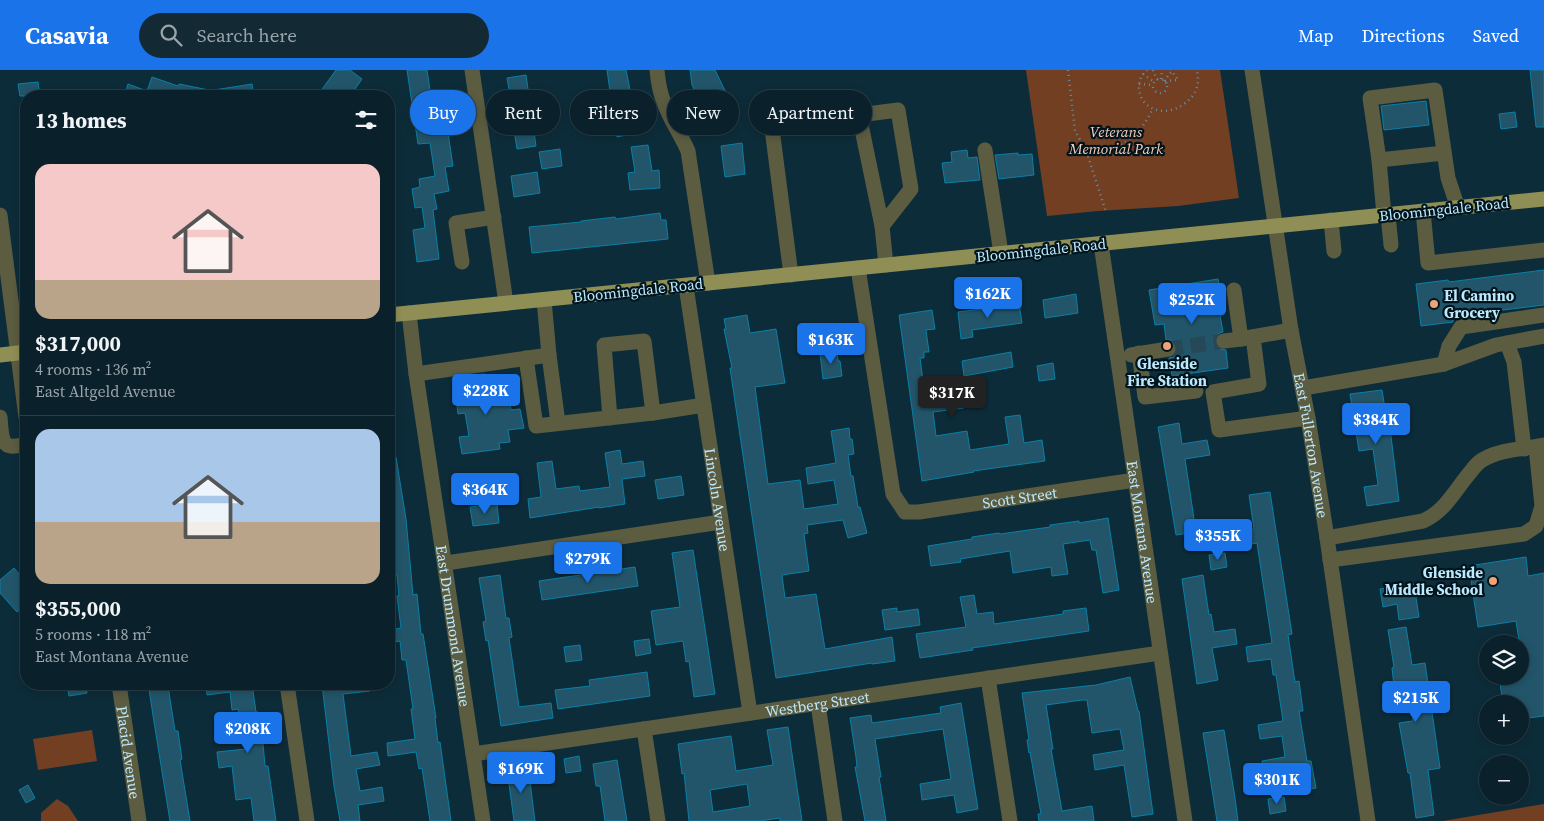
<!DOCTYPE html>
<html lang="en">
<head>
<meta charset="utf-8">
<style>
  :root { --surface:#0a212b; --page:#132933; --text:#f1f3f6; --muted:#99a3a9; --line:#2a3e47; --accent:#1a73e8 }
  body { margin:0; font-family:"Source Serif 4",serif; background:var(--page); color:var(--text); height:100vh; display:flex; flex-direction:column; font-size:19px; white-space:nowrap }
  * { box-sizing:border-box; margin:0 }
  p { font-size:16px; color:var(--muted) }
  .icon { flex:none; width:28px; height:28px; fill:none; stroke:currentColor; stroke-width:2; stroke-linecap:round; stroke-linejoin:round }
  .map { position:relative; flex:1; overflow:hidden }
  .details { position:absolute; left:20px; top:20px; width:375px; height:600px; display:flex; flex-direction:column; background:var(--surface); border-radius:20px; box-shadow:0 2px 8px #0003,0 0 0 1px var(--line) }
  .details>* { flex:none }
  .guide { position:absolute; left:410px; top:20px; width:475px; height:45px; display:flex; gap:10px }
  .buttons { position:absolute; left:1479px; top:565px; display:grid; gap:10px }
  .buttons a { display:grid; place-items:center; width:50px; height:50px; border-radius:50%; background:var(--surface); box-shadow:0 2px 8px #0003,0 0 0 1px var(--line); font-size:25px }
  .price { position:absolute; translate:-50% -42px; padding:0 11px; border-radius:5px; background:var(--accent); color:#fff; font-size:16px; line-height:32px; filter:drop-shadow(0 1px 2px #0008) }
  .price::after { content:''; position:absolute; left:50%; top:30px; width:15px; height:11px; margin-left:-8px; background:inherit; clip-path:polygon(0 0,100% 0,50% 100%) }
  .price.current { background:#222; color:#fff }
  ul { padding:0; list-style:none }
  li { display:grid; align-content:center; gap:10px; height:265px; padding:0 15px }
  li+li { border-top:1px solid var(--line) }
  li span { display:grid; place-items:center; height:155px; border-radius:15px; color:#555 }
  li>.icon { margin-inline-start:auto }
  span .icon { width:90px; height:90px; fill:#fffc; stroke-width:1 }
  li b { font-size:21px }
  h2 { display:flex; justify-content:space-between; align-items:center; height:60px; padding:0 15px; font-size:21px }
  .chip { padding:0 18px; border-radius:22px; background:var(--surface); box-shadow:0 2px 8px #0003,0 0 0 1px var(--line); font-size:18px; line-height:45px }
  .chip.current { background:var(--accent); color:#fff }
  header { display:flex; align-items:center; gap:30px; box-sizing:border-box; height:70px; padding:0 25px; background:var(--accent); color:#fff }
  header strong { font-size:24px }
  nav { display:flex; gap:28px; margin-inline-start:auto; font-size:18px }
  .search { width:350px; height:45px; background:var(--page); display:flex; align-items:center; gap:12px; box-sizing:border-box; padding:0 18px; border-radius:28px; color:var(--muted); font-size:19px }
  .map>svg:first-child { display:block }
  .green { fill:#733f23 }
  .building { fill:#22556a; stroke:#0980a6; fill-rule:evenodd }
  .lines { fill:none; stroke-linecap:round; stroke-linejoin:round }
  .minor-tunnel { stroke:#274856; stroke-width:15; stroke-dasharray:15 8; stroke-linecap:butt }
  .path { stroke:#678d9e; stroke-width:2.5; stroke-dasharray:1 4; stroke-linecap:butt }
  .minor { stroke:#5c5c41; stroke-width:15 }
  .major { stroke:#8f8f55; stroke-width:15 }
  .poi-dot { fill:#f0a279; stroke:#01141c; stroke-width:2 }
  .labels { text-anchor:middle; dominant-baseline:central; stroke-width:4.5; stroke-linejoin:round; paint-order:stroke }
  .park-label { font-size:15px; font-style:italic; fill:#f4cfbc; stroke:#01141c }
  .street-label { font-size:15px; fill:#bce9fd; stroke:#01141c }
  .poi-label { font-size:15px; font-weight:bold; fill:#bce9fd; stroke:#01141c; text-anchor:start }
</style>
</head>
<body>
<header>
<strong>Casavia</strong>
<div class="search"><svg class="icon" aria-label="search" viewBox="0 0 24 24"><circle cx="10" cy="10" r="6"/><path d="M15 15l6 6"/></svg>Search here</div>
<nav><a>Map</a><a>Directions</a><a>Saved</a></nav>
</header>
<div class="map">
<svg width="1544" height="751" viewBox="0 0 1544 751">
  <rect width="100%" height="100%" fill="#0d2c39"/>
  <g class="green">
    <path d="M1026,0H1220L1239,128L1178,136L1098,141L1047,146Z"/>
    <path d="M92,660L97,691L38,700L33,669Z"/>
    <path d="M57,729L68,736L78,751H41V743Z"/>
    <path d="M1544,734V751H1443Z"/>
  </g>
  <g class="building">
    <path d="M336,0H350L362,9L353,22L349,19L343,26H325L320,22Z"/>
    <path d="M407,0H427L433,40L447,38L450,56H447L453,96L445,97L449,121L434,124L437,139L433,140L439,189L417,192L413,160L425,158L422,137L415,138L412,119L420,117L419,109L435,106L430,73L418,74Z"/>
    <path d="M607,0H626L630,20H626L635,63L617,67L616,60L608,61L603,37L612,35Z"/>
    <path d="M690,0H715L731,33L727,35L735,51L719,58L712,45L708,47L692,15Z"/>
    <path d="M1530,0H1544V57H1536Z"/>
    <path d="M526,5L536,76L517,79L512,48L514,47L507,8Z"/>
    <path d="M152,7L178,16L179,14L214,21V20L252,14L254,26H215V23L214,26H124L128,14L147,21Z"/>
    <path d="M38,12L40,26H20L18,14Z"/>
    <path d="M1426,31L1429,55L1384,60L1381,36Z"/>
    <path d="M1515,42L1517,57L1501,59L1499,44Z"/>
    <path d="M742,73L745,104L725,107L721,76Z"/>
    <path d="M648,75L652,101L659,100L660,118L630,120L628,103L635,102L631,77Z"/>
    <path d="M560,79L562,96L542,99L539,82Z"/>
    <path d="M967,80L968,88L977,87L980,110L945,113L942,93L952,92L951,82Z"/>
    <path d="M1018,83V85L1032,84L1034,105L999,109L995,85Z"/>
    <path d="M537,102L540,123L514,127L511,106Z"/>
    <path d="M660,143L661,150H666L668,169L532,183L529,157L581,152V151L615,147L616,149Z"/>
    <path d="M1544,200V235L1453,246V252L1421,256L1416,214L1448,210L1449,212Z"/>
    <path d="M1218,209L1220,218L1222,217L1225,236H1223L1224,245H1220L1223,262L1219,263L1216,267L1215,273L1220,279L1226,280L1228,298L1172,306L1169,288L1174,287L1177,283V277L1172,270H1166L1164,254L1155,255L1149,220Z"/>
    <path d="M1076,224L1078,243L1045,248L1043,230Z"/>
    <path d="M1019,234L1022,253L972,260L973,267L961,269L958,242Z"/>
    <path d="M932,240L935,259L926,260L929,282H924V288H920L923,311H927L929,318L936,317L937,326L962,323L964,338L933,342L936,366L967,361L970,380L1009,374L1005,347L1020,345L1024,373L1042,370L1045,391L973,401L974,402L922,411L899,245Z"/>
    <path d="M747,245L750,263L776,259L785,313L755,317L768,414L800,410L804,439L838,434L834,410L808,414L806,398L836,393L831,361L849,358L850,369H852L854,384L848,385L851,406H853L858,437H860L867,463L848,468L843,450L807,455L808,463L804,464L809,501L782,505L785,528L816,524L825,579L892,567L895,591L872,594V593L776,608L730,298H732L724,259H726L724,249Z"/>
    <path d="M837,281L838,291H840L842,306L823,309L820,283Z"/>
    <path d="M1011,282L1013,297L964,306L962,291Z"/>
    <path d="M1053,293L1055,309L1039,311L1037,296Z"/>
    <path d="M485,304V308L492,307L494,321L508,319L511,340L520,339L524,358L508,360L510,372L499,373L500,379L462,384L459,367L469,366L465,343L458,344L456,327L463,325L461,312L475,310L474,305Z"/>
    <path d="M1382,320L1388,358H1390L1399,431L1367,436L1364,417L1378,415L1373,379L1359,381L1350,324Z"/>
    <path d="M1179,353L1182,374L1207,370L1210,385L1185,389L1196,462L1176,465L1158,357Z"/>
    <path d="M620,380L622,394L643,391L645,406L622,409L625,434L599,438V437L530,448L528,429L541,427L537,393L552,391L556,419L579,416L580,421L610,417L605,383Z"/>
    <path d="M396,387L406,449L413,525L417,524L421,564H423L436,648H435L438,673L440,672L451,751H430L422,698L419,699L416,682L388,686L387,673L415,669L411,639H413L406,590H402L400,571L389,573V560L401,558L397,526H399L397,505H389V487H391L389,451H392L389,431V388Z"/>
    <path d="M681,406L684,425L658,429L655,410Z"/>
    <path d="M505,411L508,426L493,428L491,413Z"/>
    <path d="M1270,422L1292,564L1288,565L1295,612L1299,611L1303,641H1299L1307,691H1311L1316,718L1295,721L1292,701L1264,706L1262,691L1285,687L1282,666L1260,669L1258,655L1283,651L1276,605H1273L1271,589L1248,592L1246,577L1272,573L1257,473L1231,477L1228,463L1254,459L1249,425Z"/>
    <path d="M497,434L499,453L473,456L470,437Z"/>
    <path d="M1108,448L1119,520L1103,523L1096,480H1092L1090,470L1063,474L1068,504L1052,506L1051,497L1013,503L1010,481L960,489L961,492L931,496L928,476L972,469V467L999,463L1000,464L1050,457V455L1079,451V453Z"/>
    <path d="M693,480L715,624L694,627L689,591L686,592L683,571L656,575L651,541L680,537L672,483Z"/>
    <path d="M1225,483L1227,497L1211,500L1209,485Z"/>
    <path d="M1526,487L1528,506L1544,503V646L1520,649V634H1503L1499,606H1520V596H1523L1516,551L1478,557L1469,496Z"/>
    <path d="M635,497L638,516L542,530L539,511Z"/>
    <path d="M14,498L19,504L26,498V534L17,542L0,523V510Z"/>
    <path d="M500,505L506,548H509L512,567L509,568L519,637L551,633L553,648L501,656L488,570L486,571L483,552L486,551L479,508Z"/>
    <path d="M1203,505L1209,545L1211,544L1214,562L1235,559L1237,574L1212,578L1218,610L1197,614L1182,509Z"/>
    <path d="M1414,514L1419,547L1399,550L1397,534L1383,537L1380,519Z"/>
    <path d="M974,525L977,544L993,542L994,554L1063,544V541L1086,538L1089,561L972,578L973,580L920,588L916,564L966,557L960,527Z"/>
    <path d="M897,538V542L918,539L920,555L885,560L882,540Z"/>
    <path d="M1406,557L1412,595L1425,593L1440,698L1428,700L1434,745L1416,748L1410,703H1408L1399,653L1413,651L1408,614L1394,616L1392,598L1394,597L1388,560Z"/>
    <path d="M649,569L651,583L636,586L634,571Z"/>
    <path d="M580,575L582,590L566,592L564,577Z"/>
    <path d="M647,602L650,626L558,639L555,620L590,616L589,610Z"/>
    <path d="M1130,607L1138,641H1139L1153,744L1132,747L1124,695L1095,700L1093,685L1124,680L1120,659L1092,663L1087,630H1082L1046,635L1053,679H1051L1062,741L1092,736L1094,751H1039L1038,744H1041L1030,682L1029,683L1027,670H1029L1022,623L1096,615Z"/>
    <path d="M67,614H86L87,623L69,626Z"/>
    <path d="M206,614H252L256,642H258L260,662H262L265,696H268L276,751H254L251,728L236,730L232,696L219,698L217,682L246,679L243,645H239L238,639L232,640L230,622L207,625Z"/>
    <path d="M322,614H369L370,621L343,624L351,686L377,682L380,695L356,699L360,721L382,717L384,731L358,735L360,751H340L334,716Z"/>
    <path d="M168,616L175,661H178L182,689L180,690L190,751H170L154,652L149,619Z"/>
    <path d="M961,633L978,739L957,743L954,725L922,730L920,714L951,709L943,659L875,669L881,707H879L886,751H865L855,697H857L856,687L850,648L871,645L872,653L941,643L940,637Z"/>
    <path d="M788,657L802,751H780V748L760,751H689L684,703L682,704L678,674L731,666L736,701L773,695L767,660ZM747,714L750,736L713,742L710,720Z"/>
    <path d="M1224,660L1235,728L1238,751H1217L1203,663Z"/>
    <path d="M579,686L581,701L566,703L564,689Z"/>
    <path d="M617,690L627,751H605L600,716H596L593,694Z"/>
    <path d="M528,696L535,751H514L507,699Z"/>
    <path d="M28,715L35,728L26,733L19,720Z"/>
    <path d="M1284,727L1286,741L1270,744L1268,729Z"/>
  </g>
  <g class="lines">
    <path class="minor-tunnel" d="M1168,279L1224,271"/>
    <g class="path">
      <path d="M1068,0L1075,61L1086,80L1106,142"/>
      <path d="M1147,0C1135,9 1137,30 1150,37C1166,47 1189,36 1196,20C1199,13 1198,7 1197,0"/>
      <path d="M1153,0L1157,10"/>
      <path d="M1143,4L1154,12"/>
      <path d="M1161,9L1162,0"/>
      <circle cx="1160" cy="16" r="7"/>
      <path d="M1164,11L1172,1"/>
      <path d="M1165,11L1178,10L1171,0"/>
      <path d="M1139,14L1153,15"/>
      <path d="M1087,83C1120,80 1139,69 1153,38"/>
    </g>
    <g class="minor">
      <path d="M472,0L506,233"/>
      <path d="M657,0C658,12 660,24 665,35C671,51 681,65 688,81L708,213"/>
      <path id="s1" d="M1252,0L1291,260L1308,348L1327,468L1368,751"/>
      <path d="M859,45L898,40L911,119L882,156"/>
      <path d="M985,80L1001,183"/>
      <path d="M1379,90L1444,83"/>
      <path d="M1423,141L1428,193L1544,180"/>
      <path d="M0,145L26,347"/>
      <path d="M1384,145L1379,90L1370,28L1435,20L1448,108L1458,138"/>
      <path d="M1388,145L1391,175"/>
      <path d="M1331,150L1334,181"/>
      <path id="s2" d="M1101,174L1185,751"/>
      <path d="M462,192L456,153L494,147"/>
      <path id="s3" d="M858,198L893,424L905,442H919L1135,410"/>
      <path d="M791,205L772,59L859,45L882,156L886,195"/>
      <path id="s4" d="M686,216L750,643"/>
      <path d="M1234,220L1241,269L1291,260"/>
      <path id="s5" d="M409,243L416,304L483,751"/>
      <path d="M1253,267L1259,314L1213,322L1219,360L1308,348"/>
      <path d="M1224,271L1241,269"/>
      <path d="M1507,273L1514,292L1524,379"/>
      <path d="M1139,283L1145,327L1196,321"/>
      <path d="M549,285L558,353"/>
      <path d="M1131,285L1168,279"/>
      <path d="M526,288L536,356L653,343L704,335"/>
      <path d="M1444,294L1449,276L1461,257L1544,245"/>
      <path d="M416,304L549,285L544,230"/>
      <path d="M1303,318L1444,294L1496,275L1544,266"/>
      <path d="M0,347C1,354 0,374 10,376C15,377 21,375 26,374"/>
      <path d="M610,348L604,275L644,271L653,343"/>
      <path d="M1327,468L1423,451C1444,442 1454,422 1468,405C1473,399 1477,392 1484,389C1501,379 1525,379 1544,375"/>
      <path d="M1330,490L1524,464L1536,456L1542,436L1536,377"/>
      <path d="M446,493L721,452"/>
      <path d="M988,608L1010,751"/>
      <path id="s6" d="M119,614L139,751"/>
      <path d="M287,614L307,751"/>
      <path d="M818,634L835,751"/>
      <path d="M644,659L658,751"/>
      <path id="s7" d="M473,684L1160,583"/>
    </g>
    <g class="major">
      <path d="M389,245L1544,129"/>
      <path d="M0,285L26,282"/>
    </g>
  </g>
  <g class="poi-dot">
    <circle cx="1434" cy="234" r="5"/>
    <circle cx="1167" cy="276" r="5"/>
    <circle cx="1493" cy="511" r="5"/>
  </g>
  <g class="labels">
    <g class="park-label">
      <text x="1116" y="61">Veterans<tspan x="1116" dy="17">Memorial Park</tspan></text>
    </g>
    <g class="street-label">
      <text transform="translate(1444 139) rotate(-6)">Bloomingdale Road</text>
      <text transform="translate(1041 180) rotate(-6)">Bloomingdale Road</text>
      <text transform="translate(638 220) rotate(-6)">Bloomingdale Road</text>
      <text stroke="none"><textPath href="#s1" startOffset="380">East Fullerton Avenue</textPath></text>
      <text stroke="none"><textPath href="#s3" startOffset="366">Scott Street</textPath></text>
      <text stroke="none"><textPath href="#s4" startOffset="216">Lincoln Avenue</textPath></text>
      <text stroke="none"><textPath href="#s2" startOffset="291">East Montana Avenue</textPath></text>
      <text stroke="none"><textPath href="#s5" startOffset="316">East Drummond Avenue</textPath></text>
      <text stroke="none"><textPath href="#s7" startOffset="348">Westberg Street</textPath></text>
      <text stroke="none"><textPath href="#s6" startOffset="69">Placid Avenue</textPath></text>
    </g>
    <g class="poi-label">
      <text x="1444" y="225">El Camino<tspan x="1444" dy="17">Grocery</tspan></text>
      <text x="1167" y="293" text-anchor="middle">Glenside<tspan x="1167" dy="17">Fire Station</tspan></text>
      <text x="1483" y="502" text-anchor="end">Glenside<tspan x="1483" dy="17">Middle School</tspan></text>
    </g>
  </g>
</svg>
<div class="buttons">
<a><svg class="icon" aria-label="layers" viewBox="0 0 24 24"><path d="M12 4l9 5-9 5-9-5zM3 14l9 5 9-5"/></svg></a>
<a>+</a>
<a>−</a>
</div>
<b class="price" style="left:988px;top:249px">$162K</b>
<b class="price" style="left:1192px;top:255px">$252K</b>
<b class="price" style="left:831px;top:295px">$163K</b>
<b class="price" style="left:486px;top:346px">$228K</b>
<b class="price current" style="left:952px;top:348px">$317K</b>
<b class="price" style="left:1376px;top:375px">$384K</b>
<b class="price" style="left:485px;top:445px">$364K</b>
<b class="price" style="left:1218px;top:491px">$355K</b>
<b class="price" style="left:588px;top:514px">$279K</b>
<b class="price" style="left:1416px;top:653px">$215K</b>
<b class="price" style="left:248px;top:684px">$208K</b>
<b class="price" style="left:521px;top:724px">$169K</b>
<b class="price" style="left:1277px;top:735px">$301K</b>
<div class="guide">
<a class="chip current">Buy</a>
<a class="chip">Rent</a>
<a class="chip">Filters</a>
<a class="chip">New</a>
<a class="chip">Apartment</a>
</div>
<section class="details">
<h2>13 homes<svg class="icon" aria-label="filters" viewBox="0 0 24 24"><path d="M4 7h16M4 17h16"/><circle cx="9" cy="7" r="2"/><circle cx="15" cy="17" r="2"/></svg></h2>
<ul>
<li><span style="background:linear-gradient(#f6c9c9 75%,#b9a48a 0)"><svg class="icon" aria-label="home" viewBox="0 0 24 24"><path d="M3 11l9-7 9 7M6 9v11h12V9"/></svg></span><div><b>$317,000</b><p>4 rooms · 136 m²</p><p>East Altgeld Avenue</p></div></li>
<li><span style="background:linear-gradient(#a9c7e8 60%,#b9a48a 0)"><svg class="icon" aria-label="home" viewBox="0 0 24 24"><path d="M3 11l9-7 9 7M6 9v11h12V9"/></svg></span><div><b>$355,000</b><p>5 rooms · 118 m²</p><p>East Montana Avenue</p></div></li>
</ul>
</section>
</div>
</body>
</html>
